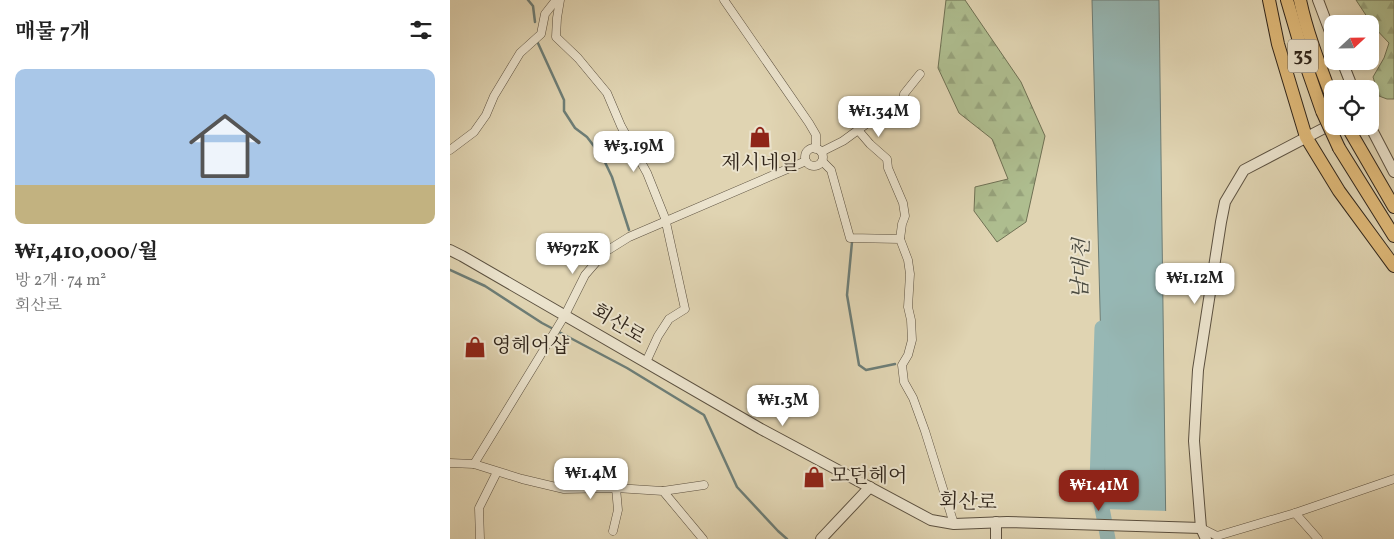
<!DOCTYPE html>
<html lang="ko">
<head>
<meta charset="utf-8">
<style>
  :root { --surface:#fff; --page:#f6f6f6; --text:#222; --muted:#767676; --line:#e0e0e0; --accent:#8f2418 }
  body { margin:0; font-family:Vollkorn,"Noto Serif KR",serif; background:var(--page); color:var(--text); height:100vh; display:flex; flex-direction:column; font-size:19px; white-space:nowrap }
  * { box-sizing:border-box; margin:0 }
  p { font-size:16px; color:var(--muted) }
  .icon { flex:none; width:28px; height:28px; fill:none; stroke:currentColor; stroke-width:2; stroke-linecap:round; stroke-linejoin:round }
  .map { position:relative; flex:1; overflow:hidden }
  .side { display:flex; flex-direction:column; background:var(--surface); width:450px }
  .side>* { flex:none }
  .needle { width:32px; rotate:68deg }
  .controls { position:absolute; left:874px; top:15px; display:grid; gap:10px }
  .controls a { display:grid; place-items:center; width:55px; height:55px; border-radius:10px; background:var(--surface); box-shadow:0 2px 8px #0003; font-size:25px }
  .price { position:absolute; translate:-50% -42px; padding:0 11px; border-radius:10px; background:#fff; color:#222; font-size:16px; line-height:32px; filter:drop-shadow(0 1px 2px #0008) }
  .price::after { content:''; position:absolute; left:50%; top:30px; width:15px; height:11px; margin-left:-8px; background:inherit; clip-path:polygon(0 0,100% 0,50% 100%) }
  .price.current { background:var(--accent); color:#fff }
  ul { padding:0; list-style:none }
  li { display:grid; align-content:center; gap:10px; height:265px; padding:0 15px }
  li+li { border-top:1px solid var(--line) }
  li span { display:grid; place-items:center; height:155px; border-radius:10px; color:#555 }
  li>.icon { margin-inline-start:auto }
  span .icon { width:90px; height:90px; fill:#fffc; stroke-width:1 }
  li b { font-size:21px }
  h2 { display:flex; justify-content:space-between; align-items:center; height:60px; padding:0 15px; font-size:21px }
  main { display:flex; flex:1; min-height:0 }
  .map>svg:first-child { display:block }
  .forest { fill:url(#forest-firs); stroke:#6f7154 }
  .water { fill:#96b7b4; stroke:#6d7d76 }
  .pier { fill:#e0d4b2 }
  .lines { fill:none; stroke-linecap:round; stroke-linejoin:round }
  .stream { stroke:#6d7d76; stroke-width:2.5 }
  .river { stroke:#96b7b4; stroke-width:15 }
  .minor-casing { stroke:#5c5140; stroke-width:9 }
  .tertiary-casing { stroke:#5c5140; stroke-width:12 }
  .trunk-casing { stroke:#30251a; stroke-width:14 }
  .minor { stroke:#ebe3cd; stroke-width:8 }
  .tertiary { stroke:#ebe3cd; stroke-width:10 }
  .trunk { stroke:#e0ba79; stroke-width:12 }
  .trunk-bridge-casing { stroke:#30251a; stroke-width:14; stroke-linecap:butt }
  .trunk-bridge { stroke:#e0ba79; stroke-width:12 }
  .labels { text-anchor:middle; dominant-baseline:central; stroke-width:4; stroke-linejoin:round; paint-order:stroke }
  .shield { fill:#ebe3cd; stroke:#685e50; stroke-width:1 }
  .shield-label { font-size:19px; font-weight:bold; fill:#30251a }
  .poi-label { font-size:20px; fill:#30251a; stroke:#ebe3cd; text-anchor:start }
  .street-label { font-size:20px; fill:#30251a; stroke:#ebe3cd }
  .water-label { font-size:21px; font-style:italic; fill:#4a4a40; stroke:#ebe3cd }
</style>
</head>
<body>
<main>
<section class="side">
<h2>매물 7개<svg class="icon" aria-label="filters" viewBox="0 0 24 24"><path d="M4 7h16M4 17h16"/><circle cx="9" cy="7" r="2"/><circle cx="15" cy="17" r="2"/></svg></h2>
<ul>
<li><span style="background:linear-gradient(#a9c7e8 75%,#c2b280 0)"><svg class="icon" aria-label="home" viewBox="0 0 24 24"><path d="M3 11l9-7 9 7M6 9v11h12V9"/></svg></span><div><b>₩1,410,000/월</b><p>방 2개 · 74 m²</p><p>회산로</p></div></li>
</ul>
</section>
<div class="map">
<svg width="944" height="539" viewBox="0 0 944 539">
  <defs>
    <pattern id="forest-firs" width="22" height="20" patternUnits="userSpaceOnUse" patternTransform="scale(1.25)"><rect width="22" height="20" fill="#aebd8f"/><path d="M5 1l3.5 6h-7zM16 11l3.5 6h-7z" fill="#96a27b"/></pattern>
  </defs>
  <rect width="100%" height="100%" fill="#e0d4b2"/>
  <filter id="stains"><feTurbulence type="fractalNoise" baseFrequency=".004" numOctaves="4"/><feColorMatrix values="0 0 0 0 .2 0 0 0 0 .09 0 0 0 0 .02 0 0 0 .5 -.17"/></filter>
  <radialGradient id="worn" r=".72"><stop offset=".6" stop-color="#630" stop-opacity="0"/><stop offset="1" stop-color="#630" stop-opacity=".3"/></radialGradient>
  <g class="forest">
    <path d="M496,0H515L571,82L595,136L576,222L547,242L524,211L525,187L558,179L542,139L509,113L488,68Z"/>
    <path d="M906,0H944V99H937L929,96L923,77L934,58L939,43L923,26Z"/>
  </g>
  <path class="water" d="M642,0H709L716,539H656Z"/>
  <path class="pier" d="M653,509L718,511V539H653Z"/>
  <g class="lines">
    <g class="stream">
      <path d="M78,0L83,6L85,22"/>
      <path d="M87,41L114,100V111L125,128L137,137L153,158L162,177L179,230"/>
      <path d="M402,242L397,295L409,365L416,370L445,364"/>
      <path d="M0,270L35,286L92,323L177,368L254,415L287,487L328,531L337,539"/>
    </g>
    <path class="river" d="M652,328L647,482L658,539"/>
    <g class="minor-casing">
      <g id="minor">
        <path d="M110,0L107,18L106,37L128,58L157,93L171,126L197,173L215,218L235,309L219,319L208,336L196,362"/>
        <path d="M274,0L359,123L366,135V149"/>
        <path d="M408,130L420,144L437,159L438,168L453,203L455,216L452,224L450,239"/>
        <circle cx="364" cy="157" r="9"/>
        <path d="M0,150L24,132L36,115L44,96L70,53L91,34L95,14L106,0"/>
        <path d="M371,152L393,141L434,111L450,107L454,102V94L470,74"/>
        <path d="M372,161L381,170L400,238L450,239L458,260L460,274L458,307L461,320L462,340L458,355L452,365L454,382L463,398L475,431L504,524"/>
        <path d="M0,463L24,464L72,479L114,489L166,488L213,491L253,539"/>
        <path d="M24,464L115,315L135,275L155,252L179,237L356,161"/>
        <path d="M213,491L254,485"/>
        <path d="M845,513L868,539"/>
        <path d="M751,528L767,536L845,513L944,479"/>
        <path d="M163,531L168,510L166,488"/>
        <path d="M30,539L29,508L47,472"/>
      </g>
    </g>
    <g class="tertiary-casing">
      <g id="tertiary">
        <path d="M868,0L882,37"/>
        <path d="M892,61L903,89"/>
        <path d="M920,126L944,172"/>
        <path d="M0,250L12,256L311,429L481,520L504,524L557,522L751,528"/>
        <path d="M371,539L420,487"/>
        <path d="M546,539V522"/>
        <path d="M756,539L751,528L744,441L748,370L771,222L775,202L794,170L882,124"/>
      </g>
    </g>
    <g class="trunk-casing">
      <g id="trunk">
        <path d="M819,0L828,44L856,137L889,191L944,266"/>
        <path d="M837,0L857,68L872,111"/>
        <path d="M850,0C857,33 870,66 882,98"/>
        <path d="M897,126L944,207"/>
        <path d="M889,148L944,236"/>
      </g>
    </g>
    <use href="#minor" class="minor"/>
    <use href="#tertiary" class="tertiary"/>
    <use href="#trunk" class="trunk"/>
    <g class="trunk-bridge-casing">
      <path id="trunk-bridge" d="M872,111L889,148"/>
    </g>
    <use href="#trunk-bridge" class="trunk-bridge"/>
  </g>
  <defs>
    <g id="shop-bare" transform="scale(1.725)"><path d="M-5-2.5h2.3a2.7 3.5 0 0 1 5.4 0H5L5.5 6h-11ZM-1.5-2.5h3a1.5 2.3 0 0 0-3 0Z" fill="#8f2418" stroke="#ebe3cd" stroke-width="2.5" paint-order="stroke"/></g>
  </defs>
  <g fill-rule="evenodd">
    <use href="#shop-bare" x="310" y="137"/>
    <use href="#shop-bare" x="25" y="347"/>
    <use href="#shop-bare" x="364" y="477"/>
  </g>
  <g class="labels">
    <rect class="shield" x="838" y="39.5" width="30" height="33" rx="4"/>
    <g class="shield-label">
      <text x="853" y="56">35</text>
    </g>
    <g class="poi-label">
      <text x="310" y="164" text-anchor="middle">제시네일</text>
      <text x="42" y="347">영헤어샵</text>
      <text x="380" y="477">모던헤어</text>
    </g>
    <g class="street-label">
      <text transform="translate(168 325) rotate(31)">회산로</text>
      <text transform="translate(518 503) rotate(2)">회산로</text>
    </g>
    <g class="water-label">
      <text transform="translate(632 269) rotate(-88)">남대천</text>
    </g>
  </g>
  <rect width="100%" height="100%" filter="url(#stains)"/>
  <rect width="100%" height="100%" fill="url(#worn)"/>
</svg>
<div class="controls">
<a><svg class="needle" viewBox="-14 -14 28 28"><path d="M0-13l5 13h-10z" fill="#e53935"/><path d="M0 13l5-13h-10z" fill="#767676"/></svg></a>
<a><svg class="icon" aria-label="locate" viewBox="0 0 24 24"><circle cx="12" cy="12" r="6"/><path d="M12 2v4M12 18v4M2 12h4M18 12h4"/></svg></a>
</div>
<b class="price" style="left:429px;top:138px">₩1.34M</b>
<b class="price" style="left:184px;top:173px">₩3.19M</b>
<b class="price" style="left:123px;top:275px">₩972K</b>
<b class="price" style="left:745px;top:305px">₩1.12M</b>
<b class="price" style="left:333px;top:427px">₩1.3M</b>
<b class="price" style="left:141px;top:500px">₩1.4M</b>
<b class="price current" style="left:649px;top:512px">₩1.41M</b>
</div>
</main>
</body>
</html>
